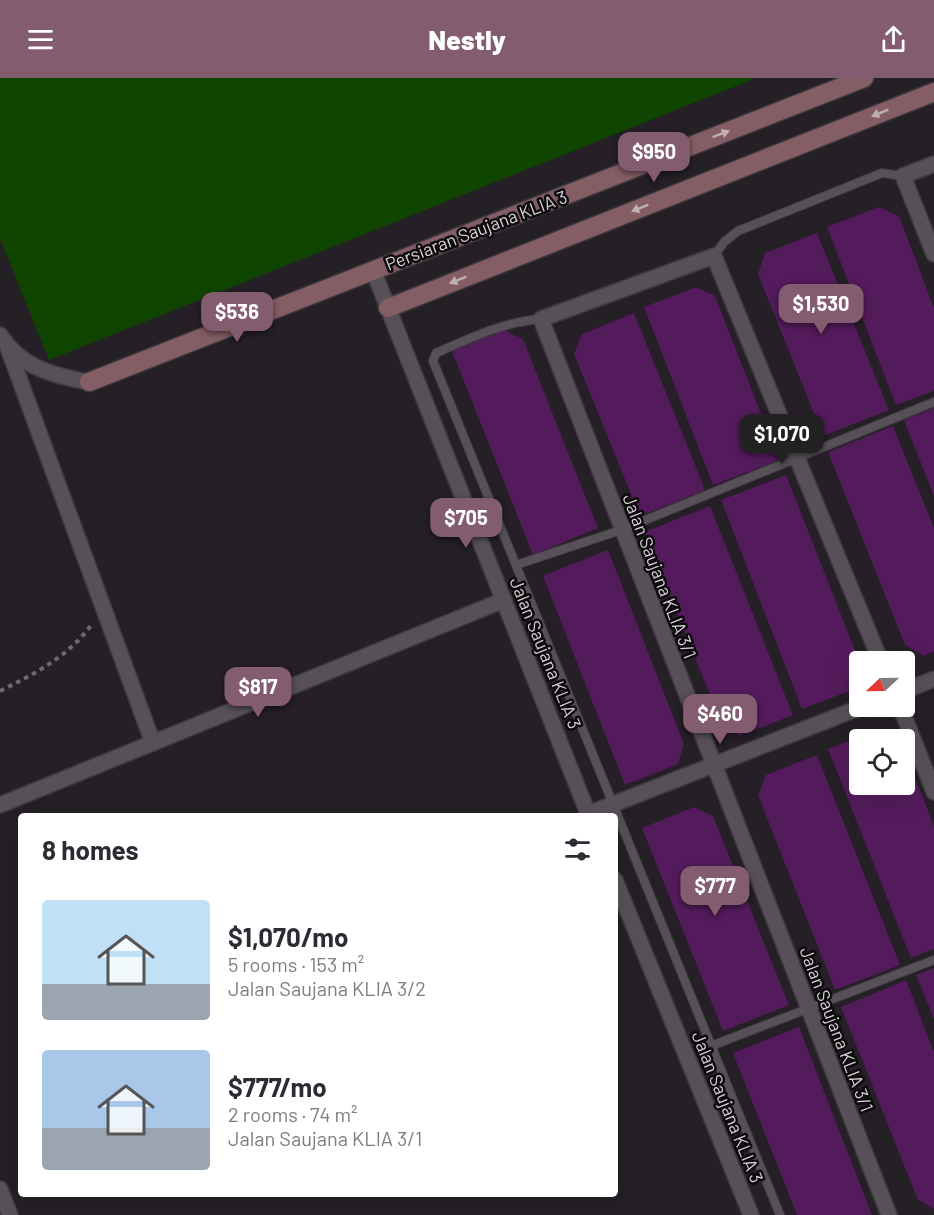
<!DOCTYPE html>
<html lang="en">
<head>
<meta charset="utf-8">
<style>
  :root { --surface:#fff; --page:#f7f7f7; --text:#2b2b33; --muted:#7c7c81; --accent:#835d6f }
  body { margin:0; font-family:Barlow,sans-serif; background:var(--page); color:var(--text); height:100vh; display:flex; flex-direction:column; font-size:22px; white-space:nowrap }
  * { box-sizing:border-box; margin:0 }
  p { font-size:20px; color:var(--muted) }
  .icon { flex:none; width:33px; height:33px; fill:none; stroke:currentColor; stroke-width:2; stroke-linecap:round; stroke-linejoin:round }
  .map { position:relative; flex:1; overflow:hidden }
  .panel { position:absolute; left:18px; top:735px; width:600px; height:384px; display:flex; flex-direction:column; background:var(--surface); border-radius:6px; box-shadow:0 6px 24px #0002 }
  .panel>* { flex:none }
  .needle { width:39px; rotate:248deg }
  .tools { position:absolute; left:849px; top:573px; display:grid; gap:12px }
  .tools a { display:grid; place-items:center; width:66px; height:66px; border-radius:6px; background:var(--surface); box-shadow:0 6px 24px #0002; font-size:30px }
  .price { position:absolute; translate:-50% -51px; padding:0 14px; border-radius:12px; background:var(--accent); color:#fff; font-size:20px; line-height:39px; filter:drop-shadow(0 2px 3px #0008) }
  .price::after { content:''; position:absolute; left:50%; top:36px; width:18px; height:14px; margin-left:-9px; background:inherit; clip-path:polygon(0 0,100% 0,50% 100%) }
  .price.active { background:#222; color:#fff }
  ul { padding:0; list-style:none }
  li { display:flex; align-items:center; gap:18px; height:150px; padding:0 24px }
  li span { display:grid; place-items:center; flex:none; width:168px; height:120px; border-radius:6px; color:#555 }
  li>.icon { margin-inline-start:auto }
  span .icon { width:72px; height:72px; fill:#fffc; stroke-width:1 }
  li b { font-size:26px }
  h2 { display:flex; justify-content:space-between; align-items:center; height:72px; padding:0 24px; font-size:26px }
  header { display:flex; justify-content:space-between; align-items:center; height:78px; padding:0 24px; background:var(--accent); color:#fff; font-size:27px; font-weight:800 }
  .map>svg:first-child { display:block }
  .grass { fill:#104501 }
  .building { fill:#541b5c }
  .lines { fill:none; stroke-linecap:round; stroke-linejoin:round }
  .lane-casing { stroke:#3e393f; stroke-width:10 }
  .street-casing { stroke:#3e393f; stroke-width:18 }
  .secondary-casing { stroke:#3e393f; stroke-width:21 }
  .path { stroke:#6f696f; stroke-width:4; stroke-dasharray:4.5 4.5; stroke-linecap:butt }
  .lane { stroke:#585059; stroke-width:8 }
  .street { stroke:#585059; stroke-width:15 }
  .secondary { stroke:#845e64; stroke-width:18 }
  .oneway { fill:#bfb0b5 }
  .labels { text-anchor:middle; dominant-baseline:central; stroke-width:5; stroke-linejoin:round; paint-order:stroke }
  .street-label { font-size:18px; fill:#d8d3d8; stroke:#0c0a0d }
</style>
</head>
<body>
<header><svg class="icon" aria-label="menu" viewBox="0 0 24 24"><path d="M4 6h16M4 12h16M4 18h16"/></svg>Nestly<svg class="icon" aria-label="share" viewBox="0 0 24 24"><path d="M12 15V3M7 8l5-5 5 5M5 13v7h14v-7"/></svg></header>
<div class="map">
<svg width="934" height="1137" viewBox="0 0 934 1137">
  <rect width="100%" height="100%" fill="#251f26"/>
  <path class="grass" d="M0,0H756L49,282L0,160Z"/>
  <g class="building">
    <path d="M879,129L899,138L934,230V313L896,327L827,149Z"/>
    <path d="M817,155L889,332L823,358L758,196L765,175Z"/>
    <path d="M696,209L715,218L779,382L713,407L644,229Z"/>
    <path d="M634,235L705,412L640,438L574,276L582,256Z"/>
    <path d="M504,252L523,261L598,450L533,477L452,273Z"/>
    <path d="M934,330V418L904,342Z"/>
    <path d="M893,348L934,450V573L924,578L905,567L828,374Z"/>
    <path d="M786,397L860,585L855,611L802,631L721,422Z"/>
    <path d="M710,428L793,637L740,658L722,647L645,454Z"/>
    <path d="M608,472L684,666L678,686L625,707L543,498Z"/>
    <path d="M880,651L903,662H860V706H904L905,674L934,748V871L911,880L828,671Z"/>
    <path d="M817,677L900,887L835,912L758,717L766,697Z"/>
    <path d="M694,729L713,738L789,927L723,953L642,750Z"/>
    <path d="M934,890V941L916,897Z"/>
    <path d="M906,902L934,974V1131L918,1122L841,929Z"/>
    <path d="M799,949L872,1137H797L733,975Z"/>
  </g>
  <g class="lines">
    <g class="lane-casing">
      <g id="lane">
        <path d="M714,178L724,164L738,153L882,95L903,98"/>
        <path d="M541,241C503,244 470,260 436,275L433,283L780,1137"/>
        <path d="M516,487L621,452L934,324"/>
        <path d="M711,968L934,882"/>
      </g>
    </g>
    <g class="street-casing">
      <g id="street">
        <path d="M934,86L903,98L934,176"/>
        <path d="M373,192L589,738"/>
        <path d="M0,257C20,289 54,298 89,304"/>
        <path d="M8,270L153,665"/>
        <path d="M881,584L714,178L541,241L889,1137"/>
        <path d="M904,613L934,601"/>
        <path d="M900,628L934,714"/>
        <path d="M0,727L504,522"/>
        <path d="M588,736L864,628"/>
        <path d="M615,802L751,1137"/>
        <path d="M0,1111L10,1137"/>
      </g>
    </g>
    <g class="secondary-casing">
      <g id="secondary">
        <path d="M388,230L934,14"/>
        <path d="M89,304L864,0"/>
      </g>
    </g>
    <path class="path" d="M0,613C36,595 68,579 92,546"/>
    <use href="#lane" class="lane"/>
    <use href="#street" class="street"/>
    <use href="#secondary" class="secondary"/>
  </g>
  <defs><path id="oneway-solid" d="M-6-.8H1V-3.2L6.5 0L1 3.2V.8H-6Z" transform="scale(1.5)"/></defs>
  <g class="oneway">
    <use href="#oneway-solid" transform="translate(880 35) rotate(158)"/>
    <use href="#oneway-solid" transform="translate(721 56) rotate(-21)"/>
    <use href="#oneway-solid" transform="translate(640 130) rotate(158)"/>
    <use href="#oneway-solid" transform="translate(458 202) rotate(158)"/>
  </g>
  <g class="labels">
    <g class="street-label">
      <text transform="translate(476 152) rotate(-21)">Persiaran Saujana KLIA 3</text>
      <text transform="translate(660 498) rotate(69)">Jalan Saujana KLIA 3/1</text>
      <text transform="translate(546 575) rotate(68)">Jalan Saujana KLIA 3</text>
      <text transform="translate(837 951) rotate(69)">Jalan Saujana KLIA 3/1</text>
      <text transform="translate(728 1029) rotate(68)">Jalan Saujana KLIA 3</text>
    </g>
  </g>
</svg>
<div class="tools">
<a><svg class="needle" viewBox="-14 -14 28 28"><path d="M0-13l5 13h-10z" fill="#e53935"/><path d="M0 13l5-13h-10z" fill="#7c7c81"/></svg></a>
<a><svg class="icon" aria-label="locate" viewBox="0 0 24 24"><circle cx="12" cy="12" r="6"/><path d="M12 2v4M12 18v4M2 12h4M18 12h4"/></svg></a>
</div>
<b class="price" style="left:654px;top:105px">$950</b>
<b class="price" style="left:821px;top:257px">$1,530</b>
<b class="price" style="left:237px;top:265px">$536</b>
<b class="price active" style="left:782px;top:387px">$1,070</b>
<b class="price" style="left:466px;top:471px">$705</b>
<b class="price" style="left:258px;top:640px">$817</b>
<b class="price" style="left:720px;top:667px">$460</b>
<b class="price" style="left:715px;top:839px">$777</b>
<section class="panel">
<h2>8 homes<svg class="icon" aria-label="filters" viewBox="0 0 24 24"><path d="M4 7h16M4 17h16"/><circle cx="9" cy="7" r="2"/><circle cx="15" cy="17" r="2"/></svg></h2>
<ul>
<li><span style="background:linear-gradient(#bfe0f5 70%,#9aa5b1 0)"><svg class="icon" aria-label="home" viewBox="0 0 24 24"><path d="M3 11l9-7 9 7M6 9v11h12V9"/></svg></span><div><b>$1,070/mo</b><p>5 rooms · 153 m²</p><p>Jalan Saujana KLIA 3/2</p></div></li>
<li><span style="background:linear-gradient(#a9c7e8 65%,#9aa5b1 0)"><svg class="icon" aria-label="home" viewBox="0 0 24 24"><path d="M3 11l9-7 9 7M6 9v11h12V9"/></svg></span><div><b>$777/mo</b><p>2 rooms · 74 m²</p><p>Jalan Saujana KLIA 3/1</p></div></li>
</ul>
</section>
</div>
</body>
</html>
